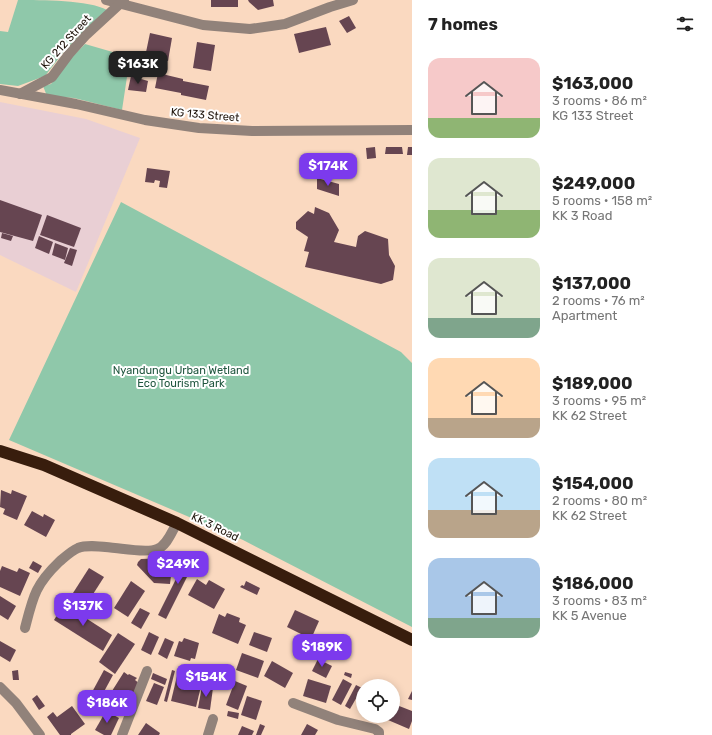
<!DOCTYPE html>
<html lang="en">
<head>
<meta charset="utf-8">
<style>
  :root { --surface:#fff; --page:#f6f6f6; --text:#222; --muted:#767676; --accent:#7c3aed }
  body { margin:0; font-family:Rubik,sans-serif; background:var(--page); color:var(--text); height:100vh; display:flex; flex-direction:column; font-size:15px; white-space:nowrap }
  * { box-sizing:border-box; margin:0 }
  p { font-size:13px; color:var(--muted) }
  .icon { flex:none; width:22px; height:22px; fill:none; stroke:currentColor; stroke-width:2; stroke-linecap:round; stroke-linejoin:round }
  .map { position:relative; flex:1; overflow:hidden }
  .side { display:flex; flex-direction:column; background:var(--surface); width:300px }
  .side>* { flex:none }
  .fabs { position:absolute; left:356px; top:679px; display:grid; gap:8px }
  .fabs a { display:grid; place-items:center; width:44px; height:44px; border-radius:50%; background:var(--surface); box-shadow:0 2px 10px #0003; font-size:20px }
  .price { position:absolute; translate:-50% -34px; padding:0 9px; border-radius:8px; background:var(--accent); color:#fff; font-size:13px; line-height:26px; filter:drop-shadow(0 1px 2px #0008) }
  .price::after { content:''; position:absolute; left:50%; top:24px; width:12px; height:9px; margin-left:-6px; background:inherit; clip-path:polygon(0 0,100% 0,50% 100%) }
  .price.on { background:#222; color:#fff }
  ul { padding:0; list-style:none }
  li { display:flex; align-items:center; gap:12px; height:100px; padding:0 16px }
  li span { display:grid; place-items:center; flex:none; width:112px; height:80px; border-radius:12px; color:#555 }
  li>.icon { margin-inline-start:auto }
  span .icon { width:48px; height:48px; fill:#fffc; stroke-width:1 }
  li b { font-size:17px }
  h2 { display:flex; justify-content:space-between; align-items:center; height:48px; padding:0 16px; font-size:17px }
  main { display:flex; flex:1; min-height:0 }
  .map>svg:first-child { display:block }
  .industrial { fill:#e9cfd4 }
  .green { fill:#8fc8aa }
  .building { fill:#664551 }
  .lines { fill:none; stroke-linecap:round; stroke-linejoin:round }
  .street { stroke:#91827a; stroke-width:10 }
  .highway { stroke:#381d0d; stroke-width:12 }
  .labels { text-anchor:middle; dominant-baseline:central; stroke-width:4; stroke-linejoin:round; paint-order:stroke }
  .street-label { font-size:11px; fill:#1f140b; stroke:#fff }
  .park-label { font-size:11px; fill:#1f563e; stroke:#fff }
</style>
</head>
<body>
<main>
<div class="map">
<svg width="412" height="735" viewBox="0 0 412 735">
  <rect width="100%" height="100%" fill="#fad9c0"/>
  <path class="industrial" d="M0,102L86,119L140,138L76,292L0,255Z"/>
  <g class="green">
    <path d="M18,0C41,0 89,0 107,10L66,49L45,76L18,86L0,84V31L8,32Z"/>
    <path d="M85,44L130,57L122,110L74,98L47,96L43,86L51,84L67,62Z"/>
    <path d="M121,202L401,352L412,363V627L243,540L9,440Z"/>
  </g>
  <g class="building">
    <rect x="211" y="0" width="27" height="7"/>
    <path d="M248,0H273L274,6L258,10L249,2Z"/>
    <path d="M349,16L356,28L347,33L339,21Z"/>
    <path d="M326,27L331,45L299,53L294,34Z"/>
    <path d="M150,33L172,38L168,61L145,57Z"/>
    <path d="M197,42L215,45L211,71L193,68Z"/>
    <path d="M158,73L183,79V81L209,86L206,100L181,95V93L155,88Z"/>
    <path d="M131,76L148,81L146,92L128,90Z"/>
    <path d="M375,147L376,158L367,159L366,148Z"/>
    <path d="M386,147H402L403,154H385Z"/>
    <path d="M408,147H412V155H407Z"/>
    <path d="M147,168L170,171L167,188L159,187L160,181L155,180L154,183L145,182Z"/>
    <path d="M317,178L339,184V196L317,189Z"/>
    <path d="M0,200L42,215L33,241L0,232Z"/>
    <path d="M315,207L329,213L339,230L334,242L356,247L358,236L365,231L388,239L389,255L395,266L393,280L381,284L305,267L309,252L304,251L308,237L296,229V222L308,211L314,214Z"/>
    <path d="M47,215L81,228L74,247L40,235Z"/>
    <path d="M2,233L13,236L11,241L1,238Z"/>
    <path d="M39,236L53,242L49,254L35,248Z"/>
    <path d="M55,243L68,248L65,260L52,255Z"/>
    <path d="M70,248L77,250L72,266L64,263Z"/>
    <path d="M1,490L11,494L12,490L27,496L17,520L3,514L5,509L0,507Z"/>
    <path d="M32,511L43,517L44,514L55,520L46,537L24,525Z"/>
    <path d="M190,551L198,555L166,619L158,615Z"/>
    <path d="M167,558L177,569L171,576L170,584L154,583L137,565L138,562L141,559Z"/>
    <path d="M33,561L42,566L38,573L29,568Z"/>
    <path d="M2,566L17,572L19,568L30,573L20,596L0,587V571Z"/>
    <path d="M89,568L104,577L88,602L73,593Z"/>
    <path d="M197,579L206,585L209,580L225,589L214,609L188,595Z"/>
    <path d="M131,581L145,591L128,617L114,608Z"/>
    <path d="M246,581L260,588L257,595L240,587L242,585L244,586Z"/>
    <path d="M0,596L16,606L8,620L0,615Z"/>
    <path d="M64,604L112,635L103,651L54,620Z"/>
    <path d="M140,608L150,613L141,629L131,623Z"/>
    <path d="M295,610L319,621L311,639L287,627Z"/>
    <path d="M227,613L240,618L239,622L246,625L238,644L212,633L219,614L225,617Z"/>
    <path d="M149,632L159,637L151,655L141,650Z"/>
    <path d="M254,632L272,638L267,652L249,645Z"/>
    <path d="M118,633L135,644L115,674L99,662Z"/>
    <path d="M165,638L174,642L167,659L158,654Z"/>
    <path d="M184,638L199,643L195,659L191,658L190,661L174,656L179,641L182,642Z"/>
    <path d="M0,641L16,650L10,662L0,656Z"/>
    <path d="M242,653L264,661L258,678L236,670Z"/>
    <path d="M318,659L332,666L326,678L312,671Z"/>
    <path d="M272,661L293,673L285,688L264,676Z"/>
    <path d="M18,670L19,680H13L12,671Z"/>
    <path d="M104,670L113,675L100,699L91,694Z"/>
    <path d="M172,670L175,671L167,702L164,701Z"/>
    <path d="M124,672L128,675L129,674L137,678L135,680L140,684L130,699L126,696L125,698L123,696L122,698L112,691Z"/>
    <path d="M345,672L352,674L351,678L344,675Z"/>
    <path d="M153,673L167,679L165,685L151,679Z"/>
    <path d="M177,676L202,682L196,707L171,701Z"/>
    <path d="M308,679L331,686L326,703L303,696Z"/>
    <path d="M343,679L352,684L341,705L332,700Z"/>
    <path d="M235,681L247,686L238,710L226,705Z"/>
    <path d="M154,683L164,687L157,705L146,701Z"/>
    <path d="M356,685L362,688L350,709L345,706Z"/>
    <path d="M202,686L213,688L210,710L198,708Z"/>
    <path d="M412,691V700L408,699Z"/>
    <path d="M37,695L45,706L39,710L32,699Z"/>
    <path d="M247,696L262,701L256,720L241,715Z"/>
    <path d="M118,697L129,704L123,713L112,707Z"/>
    <path d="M394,704L412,711V721L409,729L388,720L389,716H393Z"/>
    <path d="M72,706L85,724L71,734V735H60L47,717L53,712L57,717Z"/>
    <path d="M106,711L119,718L111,735H104L95,730Z"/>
    <path d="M228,711L239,713L238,719L227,716Z"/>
    <path d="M146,723L160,733L159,735H138Z"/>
    <path d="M260,724L265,726L261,735H256Z"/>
    <path d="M307,724L318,730L315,735H301Z"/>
    <path d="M242,726L254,731L252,735H238Z"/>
  </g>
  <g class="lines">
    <g class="street">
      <path d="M106,0L203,25L250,29L285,24L330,7L353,0"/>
      <path d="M0,90L76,104L145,120L199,128L252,131L412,130"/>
      <path d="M20,94L52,77L69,54L86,35L124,0"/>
      <path d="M25,628C33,597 35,585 59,562C65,557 71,551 78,548C88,544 104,547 115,548C125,549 148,553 157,549C167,546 172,531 177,523"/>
      <path d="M0,687L16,703L40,735"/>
      <path d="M293,703L338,720L375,729L379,732V735"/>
      <path d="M122,735L147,671"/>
      <path d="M208,735L213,719"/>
    </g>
    <path class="highway" d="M0,451L44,465L177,523L412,640"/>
  </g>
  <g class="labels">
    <g class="street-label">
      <text transform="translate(66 42) rotate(-48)">KG 212 Street</text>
      <text transform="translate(205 115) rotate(5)">KG 133 Street</text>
      <text transform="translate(215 527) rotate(26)">KK 3 Road</text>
    </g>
    <g class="park-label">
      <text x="181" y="370">Nyandungu Urban Wetland<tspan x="181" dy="13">Eco Tourism Park</tspan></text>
    </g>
  </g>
</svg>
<div class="fabs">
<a><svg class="icon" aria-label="locate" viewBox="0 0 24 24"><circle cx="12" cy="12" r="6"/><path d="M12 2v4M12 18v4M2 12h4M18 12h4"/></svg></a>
</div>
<b class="price on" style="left:138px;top:85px">$163K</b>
<b class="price" style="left:328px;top:187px">$174K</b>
<b class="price" style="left:178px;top:585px">$249K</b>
<b class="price" style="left:83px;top:627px">$137K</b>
<b class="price" style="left:322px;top:668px">$189K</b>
<b class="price" style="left:206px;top:698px">$154K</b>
<b class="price" style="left:107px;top:724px">$186K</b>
</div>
<section class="side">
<h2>7 homes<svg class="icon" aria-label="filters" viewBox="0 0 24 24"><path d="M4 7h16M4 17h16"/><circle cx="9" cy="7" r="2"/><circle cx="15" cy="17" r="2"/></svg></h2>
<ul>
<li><span style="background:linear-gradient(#f6c9c9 75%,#8fb573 0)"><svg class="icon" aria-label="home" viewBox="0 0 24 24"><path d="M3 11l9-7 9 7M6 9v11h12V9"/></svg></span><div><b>$163,000</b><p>3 rooms · 86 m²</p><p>KG 133 Street</p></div></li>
<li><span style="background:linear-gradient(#dfe7d0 65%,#8fb573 0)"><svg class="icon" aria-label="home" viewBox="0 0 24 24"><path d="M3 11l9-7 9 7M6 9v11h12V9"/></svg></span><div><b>$249,000</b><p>5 rooms · 158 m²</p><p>KK 3 Road</p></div></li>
<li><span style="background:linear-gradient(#dfe7d0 75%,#7fa58c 0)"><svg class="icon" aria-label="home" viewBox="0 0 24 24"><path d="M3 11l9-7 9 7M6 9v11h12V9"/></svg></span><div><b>$137,000</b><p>2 rooms · 76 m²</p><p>Apartment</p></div></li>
<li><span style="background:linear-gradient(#ffd9b3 75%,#b9a48a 0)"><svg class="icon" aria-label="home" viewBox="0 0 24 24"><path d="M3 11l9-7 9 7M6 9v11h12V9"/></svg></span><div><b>$189,000</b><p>3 rooms · 95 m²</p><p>KK 62 Street</p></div></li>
<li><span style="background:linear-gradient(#bfe0f5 65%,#b9a48a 0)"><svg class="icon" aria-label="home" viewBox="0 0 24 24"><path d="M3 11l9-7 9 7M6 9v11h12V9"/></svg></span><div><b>$154,000</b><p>2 rooms · 80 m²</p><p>KK 62 Street</p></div></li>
<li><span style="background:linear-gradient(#a9c7e8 75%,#7fa58c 0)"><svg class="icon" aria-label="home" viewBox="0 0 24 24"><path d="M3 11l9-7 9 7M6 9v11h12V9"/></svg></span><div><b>$186,000</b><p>3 rooms · 83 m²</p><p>KK 5 Avenue</p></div></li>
</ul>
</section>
</main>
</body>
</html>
